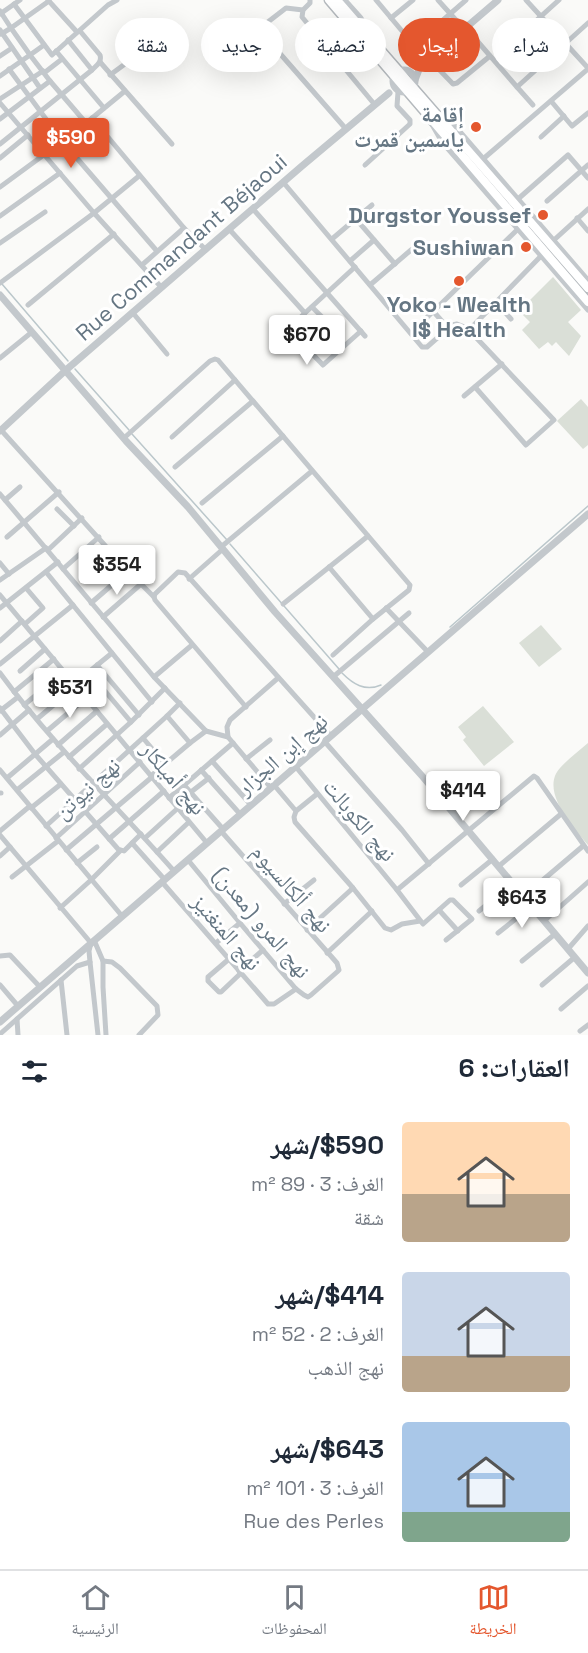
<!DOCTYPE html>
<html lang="ar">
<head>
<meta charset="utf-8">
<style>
  :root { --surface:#fff; --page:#f2f2f3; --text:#1f2937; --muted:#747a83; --line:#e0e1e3; --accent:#e4572e }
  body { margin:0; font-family:"Space Grotesk","Noto Naskh Arabic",sans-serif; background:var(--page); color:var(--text); direction:rtl; height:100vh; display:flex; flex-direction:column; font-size:22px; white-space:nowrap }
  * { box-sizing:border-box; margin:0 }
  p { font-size:20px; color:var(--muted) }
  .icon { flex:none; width:33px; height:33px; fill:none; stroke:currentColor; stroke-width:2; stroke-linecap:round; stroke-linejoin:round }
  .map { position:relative; height:1035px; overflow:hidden; direction:ltr }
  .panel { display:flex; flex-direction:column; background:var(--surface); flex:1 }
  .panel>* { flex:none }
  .guide { position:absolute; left:18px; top:18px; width:552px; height:54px; direction:rtl; display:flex; gap:12px }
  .price { position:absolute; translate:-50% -51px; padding:0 14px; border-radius:6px; background:#fff; color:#222; font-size:20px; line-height:39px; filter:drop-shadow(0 2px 3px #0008) }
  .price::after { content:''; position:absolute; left:50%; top:36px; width:18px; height:14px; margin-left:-9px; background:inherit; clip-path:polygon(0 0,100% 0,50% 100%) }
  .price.active { background:var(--accent); color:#fff }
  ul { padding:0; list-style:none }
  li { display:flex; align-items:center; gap:18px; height:150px; padding:0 18px }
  li span { display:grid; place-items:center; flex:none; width:168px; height:120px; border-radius:6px; color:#555 }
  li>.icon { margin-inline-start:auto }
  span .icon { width:72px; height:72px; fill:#fffc; stroke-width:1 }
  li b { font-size:26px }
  h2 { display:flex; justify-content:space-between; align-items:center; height:72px; padding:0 18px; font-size:26px }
  .pill { padding:0 21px; border-radius:27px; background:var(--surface); box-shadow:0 6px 24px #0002; font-size:21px; line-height:54px }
  .pill.active { background:var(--accent); color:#fff }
  .menu { display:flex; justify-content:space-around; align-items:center; height:84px; border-top:2px solid var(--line); background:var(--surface); font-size:16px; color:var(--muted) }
  .menu a { display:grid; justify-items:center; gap:3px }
  .menu .active { color:var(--accent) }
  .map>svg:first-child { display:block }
  .green { fill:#dadfd7 }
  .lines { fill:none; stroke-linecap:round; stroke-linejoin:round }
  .stream { stroke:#bbc7cb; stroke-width:1.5 }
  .trunk-casing { stroke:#b4b9bd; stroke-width:11 }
  .minor { stroke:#c3c8cc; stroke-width:5 }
  .tertiary { stroke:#c3c8cc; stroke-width:7 }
  .trunk { stroke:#fff; stroke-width:8 }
  .poi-dot { fill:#e4572e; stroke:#fff; stroke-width:2 }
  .labels { text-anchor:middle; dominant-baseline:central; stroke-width:6; stroke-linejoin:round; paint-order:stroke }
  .poi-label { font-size:22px; font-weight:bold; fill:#657683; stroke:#fff; text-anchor:end }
  .street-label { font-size:22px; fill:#657683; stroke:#fff }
</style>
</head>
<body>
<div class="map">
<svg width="588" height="1035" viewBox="0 0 588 1035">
  <rect width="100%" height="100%" fill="#fafaf8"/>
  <g class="green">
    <path d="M553,277L581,310L568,322L581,336L569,356L556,342L552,346L548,342L539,349L522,330L530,322L519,311Z"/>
    <path d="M581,399L588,407V445L583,449L557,421Z"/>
    <path d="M541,625L562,649L539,667L519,643Z"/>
    <path d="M483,706L514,742L484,766L463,740L466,737L458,727Z"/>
    <path d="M588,743V845C574,828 539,791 560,768C568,759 579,751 588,743Z"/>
  </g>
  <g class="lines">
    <g class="stream">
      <path d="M2,284L68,361"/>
      <path d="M75,369L129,430"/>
      <path d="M132,434L227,540"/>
      <path d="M230,544L339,669"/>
      <path d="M450,627L588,506"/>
      <path d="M342,673C353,684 365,692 381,685"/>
    </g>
    <g class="trunk-casing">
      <g id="trunk">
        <path d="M329,0L588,302"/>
        <path d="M337,0L588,288"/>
      </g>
    </g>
    <g class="minor">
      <path d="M48,0L77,32"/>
      <path d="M310,0V3L303,10L302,17L375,105"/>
      <path d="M345,0L361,18L371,34"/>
      <path d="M376,0L402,31"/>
      <path d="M438,0L464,29"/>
      <path d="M526,0L588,68"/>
      <path d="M14,4L52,55L108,5L117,0"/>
      <path d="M303,10L286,8L264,25L261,29L262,33L346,129"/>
      <path d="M0,11L11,28L1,34"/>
      <path d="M0,14L20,0"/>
      <path d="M391,18L413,0"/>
      <path d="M466,28L517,87L588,23"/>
      <path d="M0,30L40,88"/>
      <path d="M427,34L466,0"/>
      <path d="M68,40L92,70"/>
      <path d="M44,45L30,55L50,81L86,123"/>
      <path d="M507,47L559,0"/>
      <path d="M56,51L104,108"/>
      <path d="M0,56L12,48"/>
      <path d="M429,59L453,84L457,83L490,56"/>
      <path d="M100,62L172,144"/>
      <path d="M9,69L63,142L156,250"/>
      <path d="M44,73L62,59"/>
      <path d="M110,75L129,61L144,58L173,35L178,34"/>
      <path d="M0,76L30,55L11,28L49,1"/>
      <path d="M517,87L533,105"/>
      <path d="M0,99L43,71"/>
      <path d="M551,101L572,126L588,113"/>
      <path d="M0,103L94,213L162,288"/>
      <path d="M441,116L455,126L588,280"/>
      <path d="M92,118L184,228"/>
      <path d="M0,119L50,81"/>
      <path d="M430,121L442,142L588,310"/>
      <path d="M541,137L564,116"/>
      <path d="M63,142L125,91"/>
      <path d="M0,144L92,70C97,65 102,62 100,55L80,31"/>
      <path d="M0,158L28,135"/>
      <path d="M483,159L588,69"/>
      <path d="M365,165L410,124V120L397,106L398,92"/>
      <path d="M283,182L422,347H427L452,325L457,324L467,328L554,420L526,445L475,387"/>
      <path d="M0,187L45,154"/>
      <path d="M518,199L568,155L588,178"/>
      <path d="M547,201L588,165"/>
      <path d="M253,209L365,336"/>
      <path d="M0,216L60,173"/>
      <path d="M577,218L588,231"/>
      <path d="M356,219L395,264"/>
      <path d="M229,229L305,313L355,267"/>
      <path d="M332,239L372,205"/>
      <path d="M554,240L588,209"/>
      <path d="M0,243L45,212"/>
      <path d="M350,261L374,240"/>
      <path d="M142,265L184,228L206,250"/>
      <path d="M0,283L94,213L139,176"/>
      <path d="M370,285L411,250"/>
      <path d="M496,302L511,319"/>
      <path d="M28,305L114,234"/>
      <path d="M312,307L330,325"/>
      <path d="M433,311L448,328"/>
      <path d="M133,313L167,354"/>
      <path d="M305,313L291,327L290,331L323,365L361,331"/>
      <path d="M301,317L335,354"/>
      <path d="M469,330L541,256"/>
      <path d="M411,333L518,229"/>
      <path d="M0,358L32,332"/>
      <path d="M464,396L502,364"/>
      <path d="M1,430L128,571L154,597L155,600L246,707"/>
      <path d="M172,437L235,380"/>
      <path d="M124,438L210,361L215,359L218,360L410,585L409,590L373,619L333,655"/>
      <path d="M175,467L253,401"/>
      <path d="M0,494L154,677L206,731L228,737"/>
      <path d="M5,500L20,487"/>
      <path d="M202,503L283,436"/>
      <path d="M57,509L74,526"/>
      <path d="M7,537L59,492"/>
      <path d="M221,547L312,471"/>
      <path d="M48,550L82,518"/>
      <path d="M0,563L9,574"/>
      <path d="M329,567L373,619"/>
      <path d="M63,569L99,537"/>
      <path d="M46,572L152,702"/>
      <path d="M189,579L223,549"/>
      <path d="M0,580L46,548"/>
      <path d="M0,595L207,843"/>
      <path d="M154,597L155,594L178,572L185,573L331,736"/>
      <path d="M91,603L128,571"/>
      <path d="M283,604L368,536"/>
      <path d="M0,608L58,562"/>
      <path d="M386,608L428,652"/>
      <path d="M103,617L141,584"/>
      <path d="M25,624L43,608L26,588"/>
      <path d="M0,641L22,621"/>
      <path d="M0,664L73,605"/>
      <path d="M97,665L139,715"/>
      <path d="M20,671L45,649"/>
      <path d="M89,672L131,722"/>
      <path d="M0,673C52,744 116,805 174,871"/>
      <path d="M154,677L192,645"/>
      <path d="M333,677L409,613"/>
      <path d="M74,684L112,653"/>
      <path d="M14,692L54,659"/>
      <path d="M24,705L64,672"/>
      <path d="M0,708L35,754L118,849L124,851L141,834"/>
      <path d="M0,711L18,697"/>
      <path d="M167,716L180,703"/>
      <path d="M37,719L76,686"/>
      <path d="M47,731L86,698"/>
      <path d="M0,735L29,710"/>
      <path d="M143,738L165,764"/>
      <path d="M325,742L402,830L429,864"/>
      <path d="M58,745L97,711"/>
      <path d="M69,757L107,724"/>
      <path d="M246,759L270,740"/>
      <path d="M212,761L233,743"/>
      <path d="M296,767L397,890L534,776L537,778L588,851"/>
      <path d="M79,769L131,722L165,688"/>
      <path d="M0,770L122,916"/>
      <path d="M201,770L240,814"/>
      <path d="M151,776L190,743L206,731"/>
      <path d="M7,778L53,739"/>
      <path d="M184,785L223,829"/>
      <path d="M274,785L296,811L294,817L295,822L353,888L385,928L391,930L402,924L420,921"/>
      <path d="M271,788L228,737L227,727L230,720L278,678"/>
      <path d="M17,790L64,752"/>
      <path d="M191,792L209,778"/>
      <path d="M0,793H1"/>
      <path d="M169,798L212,761L251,805"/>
      <path d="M31,808L61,784"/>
      <path d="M296,811L317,794"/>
      <path d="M46,826L167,716L190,743"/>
      <path d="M0,831L30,806"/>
      <path d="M0,835L91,943L89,951L90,962L98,1035"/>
      <path d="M56,838L140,762"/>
      <path d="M145,838L178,808"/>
      <path d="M109,839L164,791"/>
      <path d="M132,843L165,880"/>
      <path d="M66,850L152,777"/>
      <path d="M157,852L189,822"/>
      <path d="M0,856L10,847"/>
      <path d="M188,860L240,923L296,989L304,995L308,997L311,995L337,972L339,970L337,963L221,831"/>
      <path d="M77,863L97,847"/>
      <path d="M499,866L561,814"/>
      <path d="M12,877L58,841"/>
      <path d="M162,882L268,1004H274L296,989"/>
      <path d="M461,885L493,859"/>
      <path d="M397,890L423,924L450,900H453L472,919L446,940"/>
      <path d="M524,896L583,846"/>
      <path d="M284,904L314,880"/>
      <path d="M60,908L91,880L120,851"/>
      <path d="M439,910L458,931"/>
      <path d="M479,911L513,883"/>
      <path d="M544,921L588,882"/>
      <path d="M307,930L353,888"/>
      <path d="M498,933L532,906"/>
      <path d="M94,940L103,961V987L106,1035"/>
      <path d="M216,943L240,923"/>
      <path d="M568,949L588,926"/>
      <path d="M327,953L372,911"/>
      <path d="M0,956L10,955L40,987"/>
      <path d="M229,959L208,977V981L219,992H221L241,973"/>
      <path d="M103,961L112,962L120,968L157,1006L158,1015L139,1035"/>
      <path d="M522,961L555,934"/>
      <path d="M239,971L263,950"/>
      <path d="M61,980L67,1035"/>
      <path d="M0,985L18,1006"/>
      <path d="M542,985L575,957"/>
      <path d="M561,1009L588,986"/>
      <path d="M17,1019L18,1035"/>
      <path d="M580,1031L588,1025"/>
      <path d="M0,1034L77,966L90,962"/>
    </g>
    <g class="tertiary">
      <circle cx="404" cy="81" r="11"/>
      <path d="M415,80L420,67L498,0"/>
      <path d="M0,295L126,441L188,507L275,612L423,777L588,973"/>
      <path d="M0,431L66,370L302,166L389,93"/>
      <path d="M0,1022L588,514"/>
    </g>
    <use href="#trunk" class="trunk"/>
  </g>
  <g class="poi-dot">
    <circle cx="476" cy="127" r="6"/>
    <circle cx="543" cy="215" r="6"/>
    <circle cx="526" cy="247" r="6"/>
    <circle cx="459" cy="281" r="6"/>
  </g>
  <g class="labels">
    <g class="poi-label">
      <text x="464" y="114">إقامة<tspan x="464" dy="25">ياسمين قمرت</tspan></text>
      <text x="531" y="215">Durgstor Youssef</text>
      <text x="514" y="247">Sushiwan</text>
      <text x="459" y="304" text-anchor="middle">Yoko - Wealth<tspan x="459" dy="25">I$ Health</tspan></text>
    </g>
    <g class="street-label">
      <text transform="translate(181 247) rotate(-41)">Rue Commandant Béjaoui</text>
      <text transform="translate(282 754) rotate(-41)">نهج إبن الجزار</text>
      <text transform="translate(174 778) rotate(50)">نهج أميلكار</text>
      <text transform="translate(87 788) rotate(-42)">نهج نيوتن</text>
      <text transform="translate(360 820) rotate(50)">نهج الكوبالت</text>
      <text transform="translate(292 888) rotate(49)">نهج ألكالسيوم</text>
      <text transform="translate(262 922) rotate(50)">نهج المرو (معدن)</text>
      <text transform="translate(227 932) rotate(49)">نهج المنغنيز</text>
    </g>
  </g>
</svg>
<b class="price active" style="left:71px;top:169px">$590</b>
<b class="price" style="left:307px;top:366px">$670</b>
<b class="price" style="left:117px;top:596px">$354</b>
<b class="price" style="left:70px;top:719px">$531</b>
<b class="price" style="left:463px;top:822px">$414</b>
<b class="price" style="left:522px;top:929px">$643</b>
<div class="guide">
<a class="pill">شراء</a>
<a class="pill active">إيجار</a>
<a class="pill">تصفية</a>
<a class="pill">جديد</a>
<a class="pill">شقة</a>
</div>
</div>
<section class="panel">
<h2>العقارات: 6<svg class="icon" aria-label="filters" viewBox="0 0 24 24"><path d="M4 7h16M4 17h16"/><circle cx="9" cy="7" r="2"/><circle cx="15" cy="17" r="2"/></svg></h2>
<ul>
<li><span style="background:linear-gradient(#ffd9b3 60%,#b9a48a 0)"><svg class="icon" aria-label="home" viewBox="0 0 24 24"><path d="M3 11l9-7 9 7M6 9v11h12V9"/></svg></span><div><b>$590/شهر</b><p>الغرف: 3 · 89 m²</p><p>شقة</p></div></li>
<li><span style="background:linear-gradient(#c9d6e8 70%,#b9a48a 0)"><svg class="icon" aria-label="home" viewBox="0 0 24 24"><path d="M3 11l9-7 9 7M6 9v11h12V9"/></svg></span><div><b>$414/شهر</b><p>الغرف: 2 · 52 m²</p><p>نهج الذهب</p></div></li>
<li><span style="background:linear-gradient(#a9c7e8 75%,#7fa58c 0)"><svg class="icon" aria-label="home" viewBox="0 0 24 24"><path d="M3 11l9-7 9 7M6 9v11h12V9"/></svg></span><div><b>$643/شهر</b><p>الغرف: 3 · 101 m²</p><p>Rue des Perles</p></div></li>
</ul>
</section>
<nav class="menu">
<a class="active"><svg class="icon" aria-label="map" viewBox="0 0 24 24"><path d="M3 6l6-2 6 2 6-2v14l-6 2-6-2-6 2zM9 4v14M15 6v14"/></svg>الخريطة</a>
<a><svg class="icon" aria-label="saved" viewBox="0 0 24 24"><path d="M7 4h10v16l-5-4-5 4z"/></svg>المحفوظات</a>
<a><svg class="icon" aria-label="home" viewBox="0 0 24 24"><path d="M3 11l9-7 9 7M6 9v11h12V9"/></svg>الرئيسية</a>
</nav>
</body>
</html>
